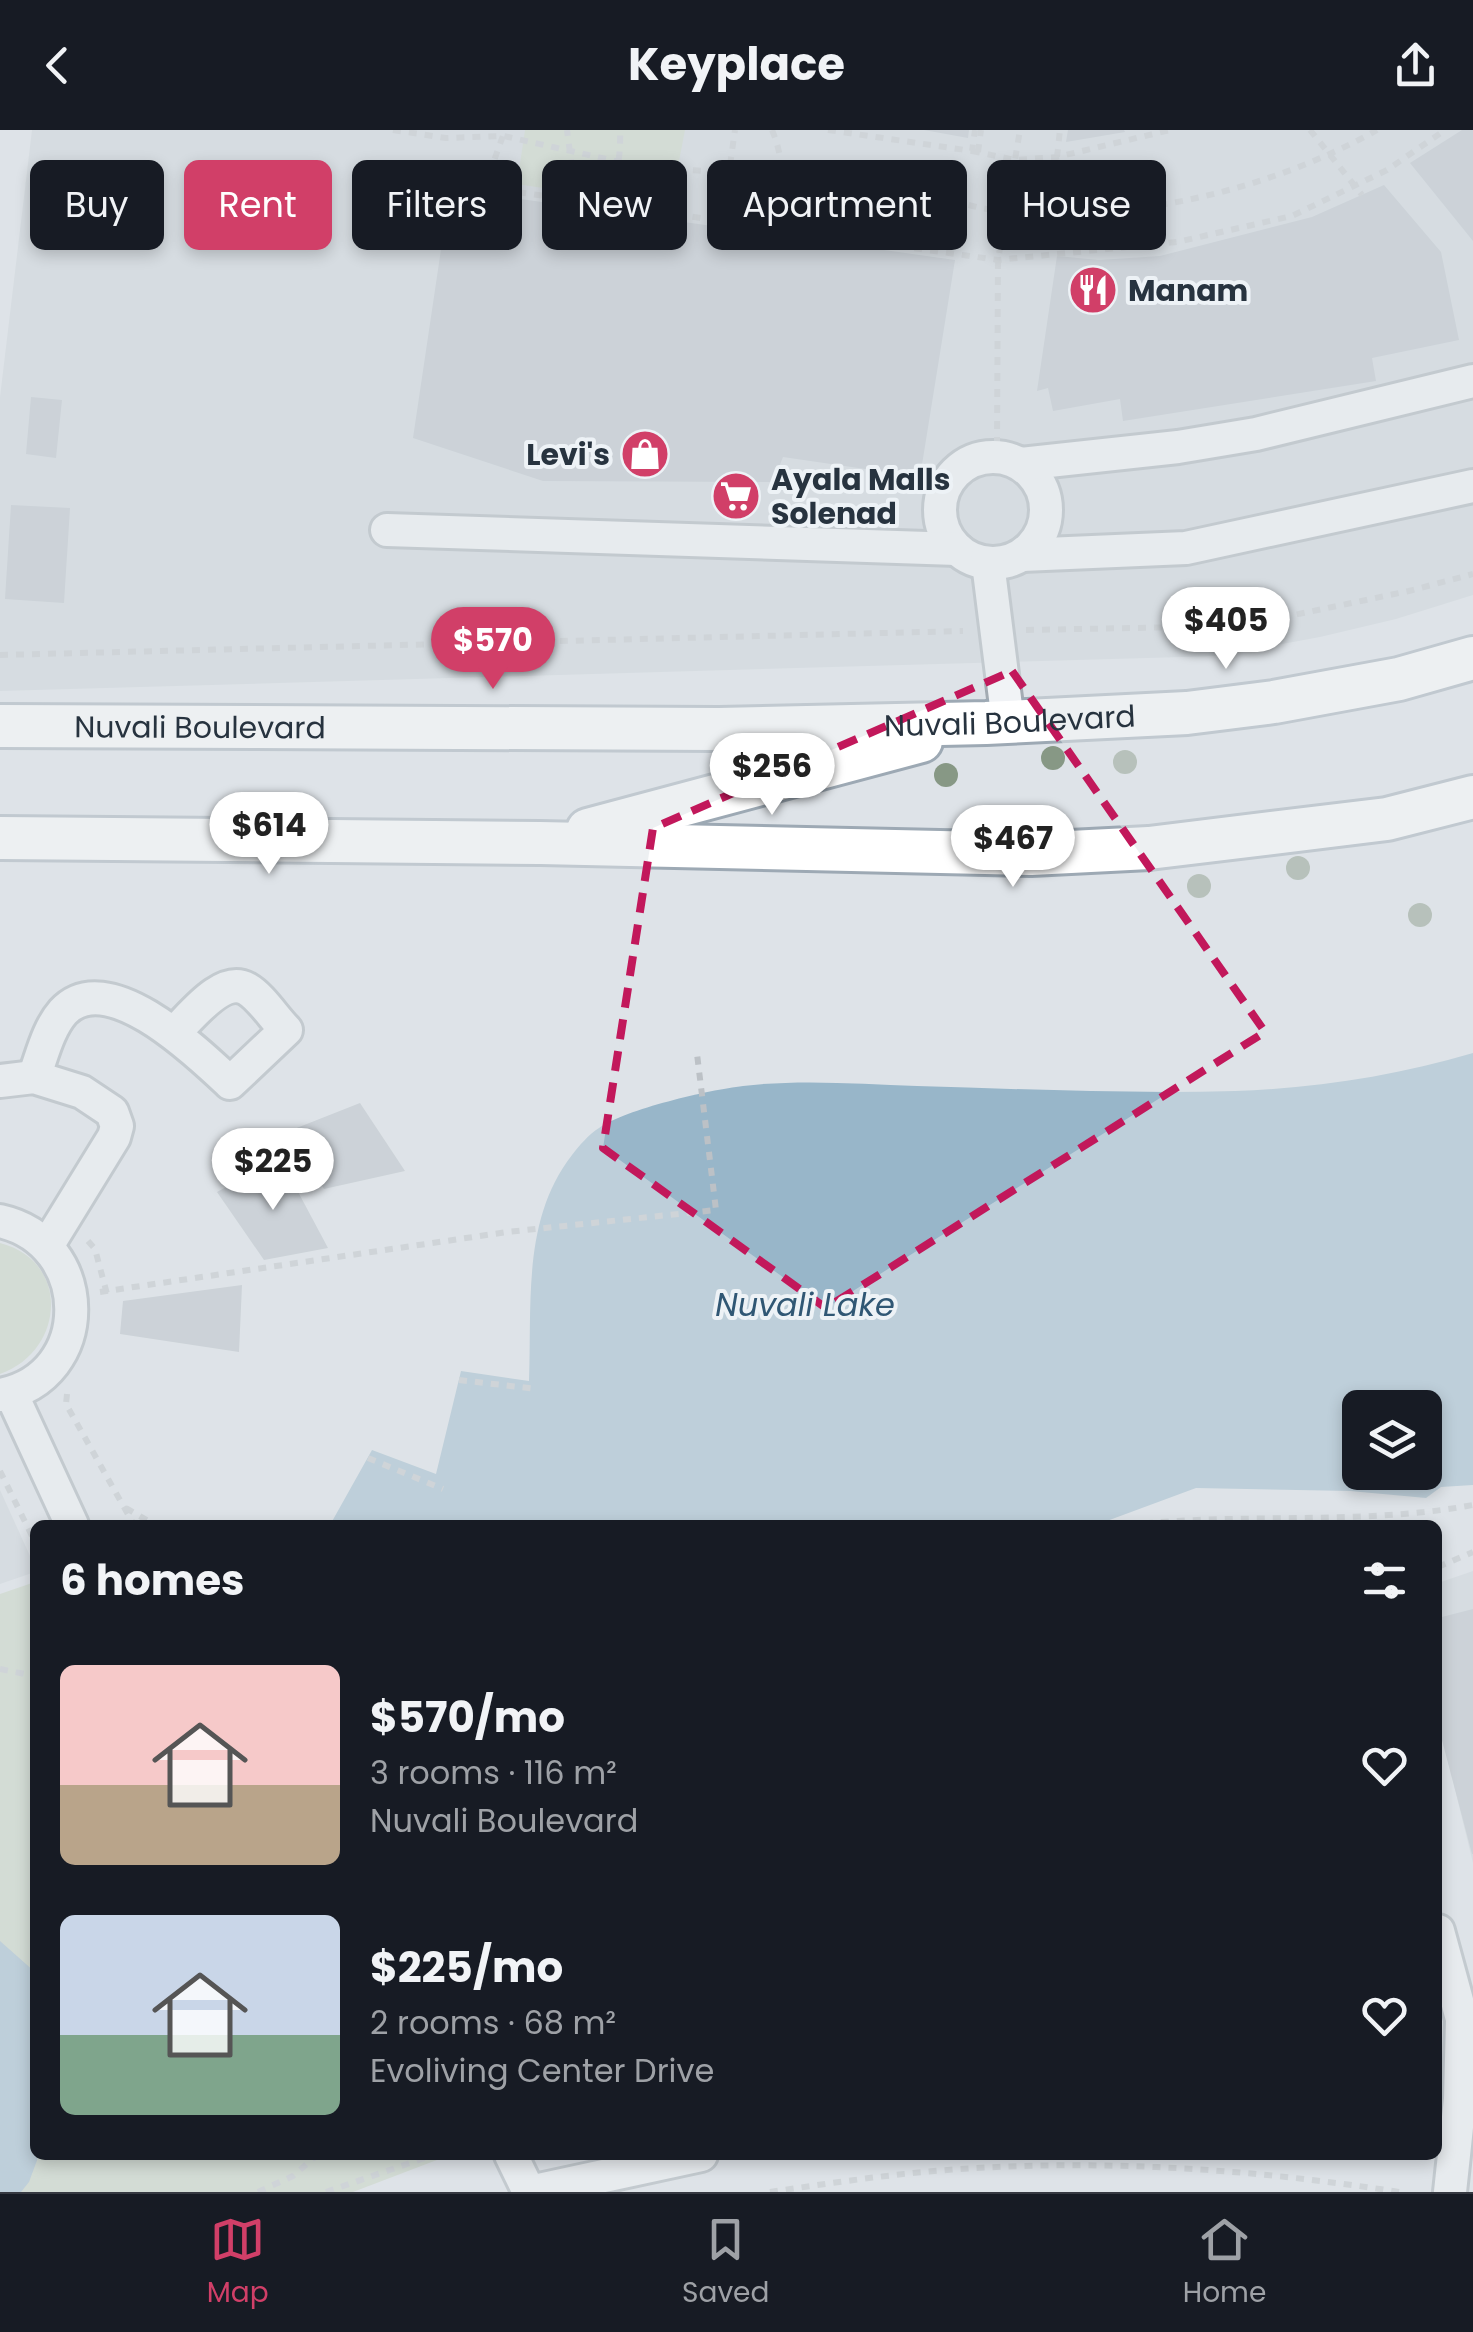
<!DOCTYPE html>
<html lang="en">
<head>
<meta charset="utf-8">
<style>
  :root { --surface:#171b24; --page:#242831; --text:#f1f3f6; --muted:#9ea1a6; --line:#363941; --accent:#d13f68 }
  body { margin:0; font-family:Poppins,sans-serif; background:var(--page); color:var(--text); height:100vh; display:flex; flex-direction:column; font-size:38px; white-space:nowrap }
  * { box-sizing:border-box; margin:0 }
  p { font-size:32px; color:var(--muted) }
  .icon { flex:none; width:55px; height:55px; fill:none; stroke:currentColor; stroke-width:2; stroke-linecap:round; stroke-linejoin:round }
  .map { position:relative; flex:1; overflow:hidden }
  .panel { position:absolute; left:30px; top:1390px; width:1412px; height:640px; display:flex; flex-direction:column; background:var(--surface); border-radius:15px; box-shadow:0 5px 15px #0003 }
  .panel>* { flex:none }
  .banner { position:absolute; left:30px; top:30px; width:1415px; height:90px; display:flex; gap:20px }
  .buttons { position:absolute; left:1342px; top:1260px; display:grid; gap:20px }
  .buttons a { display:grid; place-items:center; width:100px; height:100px; border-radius:15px; background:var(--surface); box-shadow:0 5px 15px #0003; font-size:50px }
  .price { position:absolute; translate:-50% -85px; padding:0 22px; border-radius:35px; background:#fff; color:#222; font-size:32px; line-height:65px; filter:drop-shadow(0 2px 5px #0008) }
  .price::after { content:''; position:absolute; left:50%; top:60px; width:30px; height:22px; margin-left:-15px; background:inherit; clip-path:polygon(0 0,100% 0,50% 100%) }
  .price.on { background:var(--accent); color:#fff }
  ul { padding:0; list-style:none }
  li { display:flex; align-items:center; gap:30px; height:250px; padding:0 30px }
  li span { display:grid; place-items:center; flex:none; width:280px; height:200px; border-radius:15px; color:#555 }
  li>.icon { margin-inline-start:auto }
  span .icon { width:120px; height:120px; fill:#fffc; stroke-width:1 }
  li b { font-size:42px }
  h2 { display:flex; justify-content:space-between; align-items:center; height:120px; padding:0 30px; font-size:42px }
  .tag { padding:0 35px; border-radius:15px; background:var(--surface); box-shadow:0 5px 15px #0003; font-size:35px; line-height:90px }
  .tag.on { background:var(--accent); color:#fff }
  header { display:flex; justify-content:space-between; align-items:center; height:130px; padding:0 30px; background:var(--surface); font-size:45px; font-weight:700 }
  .tabs { display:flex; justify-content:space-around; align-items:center; height:140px; border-top:2px solid var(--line); background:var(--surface); font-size:28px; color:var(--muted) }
  .tabs a { display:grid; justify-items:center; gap:5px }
  .tabs .on { color:var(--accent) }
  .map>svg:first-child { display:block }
  .built { fill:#ccd3da }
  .green { fill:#c6d2bf }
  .water { fill:#98b6c9; fill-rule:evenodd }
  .building { fill:#b5bdc5 }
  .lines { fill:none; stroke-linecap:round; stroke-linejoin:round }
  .minor-casing { stroke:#a3abb2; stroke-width:38 }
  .major-casing { stroke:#9da9b4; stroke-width:48 }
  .path { stroke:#bcc1c6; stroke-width:6; stroke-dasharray:8 8; stroke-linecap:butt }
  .minor { stroke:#f1f3f6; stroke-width:32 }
  .major { stroke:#fff; stroke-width:42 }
  .path-bridge { stroke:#bcc1c6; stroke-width:6; stroke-dasharray:8 8; stroke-linecap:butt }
  .tree { fill:#879885 }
  .marked { fill:none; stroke:#c2185b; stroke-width:8; stroke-dasharray:20 12; stroke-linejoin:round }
  .labels { text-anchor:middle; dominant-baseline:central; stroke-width:8; stroke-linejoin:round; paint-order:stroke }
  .poi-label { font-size:30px; font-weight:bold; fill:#27333f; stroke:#edf2f6; text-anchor:start }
  .street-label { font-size:30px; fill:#27333f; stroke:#edf2f6 }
  .water-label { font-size:32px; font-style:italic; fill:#305774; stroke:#edf2f6 }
</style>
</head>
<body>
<header><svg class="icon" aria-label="back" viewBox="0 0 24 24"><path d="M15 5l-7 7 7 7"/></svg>Keyplace<svg class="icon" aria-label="share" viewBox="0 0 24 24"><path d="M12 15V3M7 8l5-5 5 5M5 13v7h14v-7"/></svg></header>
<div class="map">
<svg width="1473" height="2062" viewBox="0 0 1473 2062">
  <rect width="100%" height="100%" fill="#dee3e8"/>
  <g class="built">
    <path d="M32,0H1473V465L1396,489L1320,507L1218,526L0,561V267Z"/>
    <path d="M0,1360L35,1437V1442L0,1454Z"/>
    <path d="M1473,1441V1733L1438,1590V1453Z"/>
  </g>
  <g class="green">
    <path d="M525,0H685L670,78L517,54Z"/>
    <path d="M0,1113C71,1131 65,1221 0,1244Z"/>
    <path d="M32,1453L35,1457V2025H450L353,2062H0V1464Z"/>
  </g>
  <g class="water">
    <path d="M1473,923V1355L1441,1357L1426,1368L1350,1361L1196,1358L1096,1395H330L372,1320L436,1344L461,1241L529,1251C532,1174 522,1089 572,1025C579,1016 589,1004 599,998C626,979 709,960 743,956C800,949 860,954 917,956C1023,959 1129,964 1235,961C1316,958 1395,946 1473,923ZM1360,1278H1425V1342H1360Z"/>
    <path d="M0,1811L35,1842V2025H39L29,2052L21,2062H0Z"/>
  </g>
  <g class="building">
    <path d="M924,0H969L968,8Z"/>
    <path d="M1068,0H1124L1125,2L1066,12Z"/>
    <path d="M1462,0H1473V111L1410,33Z"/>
    <path d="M1384,55L1441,122L1459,210L1372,228L1376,251L1123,291L1120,269L1053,281L1048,258L1037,261L1057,126L1099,130L1160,126L1312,87Z"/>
    <path d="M450,59L955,130L920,347L783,327L773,352L543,351L413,308Z"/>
    <path d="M31,267L62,270L56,328L26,324Z"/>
    <path d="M11,375L70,378L64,473L5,469Z"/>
    <path d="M360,973L405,1041L324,1059L289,1001Z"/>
    <path d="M280,1028L328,1118L264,1130L217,1062Z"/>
    <path d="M242,1155L239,1222L120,1204L123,1171Z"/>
    <path d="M1473,1479V1724H1472L1438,1595V1488Z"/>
  </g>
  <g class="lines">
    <g class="minor-casing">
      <g id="minor">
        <circle cx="993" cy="380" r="53"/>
        <path d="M1021,334L1178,317L1256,304L1473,251"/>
        <path d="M387,400L957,419"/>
        <path d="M1022,425L1186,418L1473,356"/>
        <path d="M988,433L1008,592"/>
        <path d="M34,947C42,926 48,899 63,882C107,834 199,924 230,953L286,900C274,888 261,867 247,859C222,845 191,887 175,902"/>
        <path d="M0,951L34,947L82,962L112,982L117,996L114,1007L47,1116"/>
        <path d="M0,1091C94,1112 96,1247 0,1265"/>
        <path d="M11,1263L72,1395"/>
        <path d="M1438,1801L1462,1889L1460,1969L1450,2062"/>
        <path d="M511,2025L529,2062"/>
        <path d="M530,2062L701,2025"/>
      </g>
    </g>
    <g class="major-casing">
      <g id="major">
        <path id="s1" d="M0,596L719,599L986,593L1187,583L1274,572L1399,549L1473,528"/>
        <path d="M588,700L921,611"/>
        <path d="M0,708L540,713L1031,724L1149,718L1387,689L1473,667"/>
      </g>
    </g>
    <g class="path">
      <path d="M393,0L446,8L504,6L637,36L782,47L847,63L854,37C903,53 956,77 1008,82C1129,93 1271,60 1377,0"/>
      <path d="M772,0C785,30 785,67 776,99"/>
      <path d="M828,0L972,21L975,0"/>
      <path d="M972,21L1015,30L1057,27L1170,0"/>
      <path d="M978,22L981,0"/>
      <path d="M1057,27L1060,0"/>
      <path d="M439,51L998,130L1177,112L1292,86L1387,40L1445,0"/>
      <path d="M480,57L490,42L505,0"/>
      <path d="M566,69L572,38L567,0"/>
      <path d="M602,74C617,51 621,27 620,0"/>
      <path d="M997,315L998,130L1020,0"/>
      <path d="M1026,500L1241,496L1409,461L1473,444"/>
      <path d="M0,525L963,501"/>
      <path d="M88,1111L95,1119L107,1164"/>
      <path d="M100,1162L507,1102L716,1080L697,924"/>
      <path d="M459,1250L537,1259"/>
      <path d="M67,1264L66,1274L134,1395"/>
      <path d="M368,1328L443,1359"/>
      <path d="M0,1341L35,1412"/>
      <path d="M126,1378L155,1395"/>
      <path d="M212,1395H222"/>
      <path d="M1129,1395C1243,1382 1360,1396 1473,1375"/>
      <path d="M1438,1437L1473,1422"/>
      <path d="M0,1539L35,1546"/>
      <path d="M258,2062L293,2046L317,2025"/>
      <path d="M326,2062L433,2025"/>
      <path d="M770,2062C817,2055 865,2048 913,2043C1074,2027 1240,2037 1399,2062"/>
    </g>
    <use href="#minor" class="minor"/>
    <use href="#major" class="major"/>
    <g class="path-bridge">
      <path d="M1310,0L1362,65"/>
      <path d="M721,98L735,0"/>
    </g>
  </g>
  <g class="tree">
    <circle cx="1053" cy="628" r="12"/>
    <circle cx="1125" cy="632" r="12"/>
    <circle cx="946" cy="645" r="12"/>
    <circle cx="1298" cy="738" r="12"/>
    <circle cx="1199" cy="756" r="12"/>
    <circle cx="1420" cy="785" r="12"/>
  </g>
  <path d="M0 0H1473V2062H0ZM1012,541L1265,902L826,1178L603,1018L653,698Z" fill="#dee3e8" fill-opacity=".55" fill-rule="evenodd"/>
  <path class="marked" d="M1012,541L1265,902L826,1178L603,1018L653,698Z"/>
  <defs>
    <g id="restaurant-disc" transform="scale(2.5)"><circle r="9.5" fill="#d13f68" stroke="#edf2f6"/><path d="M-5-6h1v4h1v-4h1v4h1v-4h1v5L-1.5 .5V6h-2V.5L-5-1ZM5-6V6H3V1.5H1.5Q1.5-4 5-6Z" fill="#fff"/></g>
    <g id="shop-disc" transform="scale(2.5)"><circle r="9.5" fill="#d13f68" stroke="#edf2f6"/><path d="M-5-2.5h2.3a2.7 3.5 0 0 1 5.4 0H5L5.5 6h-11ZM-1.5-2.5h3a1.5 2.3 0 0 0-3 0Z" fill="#fff"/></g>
    <g id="supermarket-disc" transform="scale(2.5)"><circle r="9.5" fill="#d13f68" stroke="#edf2f6"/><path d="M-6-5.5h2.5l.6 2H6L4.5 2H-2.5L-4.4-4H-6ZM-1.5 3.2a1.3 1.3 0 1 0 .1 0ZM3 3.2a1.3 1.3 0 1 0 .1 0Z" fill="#fff"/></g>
  </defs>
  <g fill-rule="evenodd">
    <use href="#restaurant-disc" x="1093" y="160"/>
    <use href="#shop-disc" x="645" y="324"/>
    <use href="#supermarket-disc" x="736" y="366"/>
  </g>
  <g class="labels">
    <g class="poi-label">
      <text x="1128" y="160">Manam</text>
      <text x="610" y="324" text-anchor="end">Levi's</text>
      <text x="771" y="349">Ayala Malls<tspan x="771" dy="34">Solenad</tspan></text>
    </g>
    <g class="street-label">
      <text stroke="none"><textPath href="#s1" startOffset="1010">Nuvali Boulevard</textPath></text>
      <text stroke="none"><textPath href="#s1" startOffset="200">Nuvali Boulevard</textPath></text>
    </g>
    <g class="water-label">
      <text x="805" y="1174">Nuvali Lake</text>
    </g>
  </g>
</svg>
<div class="buttons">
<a><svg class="icon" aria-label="layers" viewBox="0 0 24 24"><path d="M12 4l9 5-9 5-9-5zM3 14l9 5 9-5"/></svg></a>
</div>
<b class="price" style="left:1226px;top:542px">$405</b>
<b class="price on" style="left:493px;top:562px">$570</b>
<b class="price" style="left:772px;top:688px">$256</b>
<b class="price" style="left:269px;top:747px">$614</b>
<b class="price" style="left:1013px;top:760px">$467</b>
<b class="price" style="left:273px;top:1083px">$225</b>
<div class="banner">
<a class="tag">Buy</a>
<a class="tag on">Rent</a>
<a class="tag">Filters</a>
<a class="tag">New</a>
<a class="tag">Apartment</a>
<a class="tag">House</a>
</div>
<section class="panel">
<h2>6 homes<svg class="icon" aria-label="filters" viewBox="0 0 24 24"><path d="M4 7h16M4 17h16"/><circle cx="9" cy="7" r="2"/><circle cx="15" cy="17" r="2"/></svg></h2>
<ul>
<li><span style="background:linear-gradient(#f6c9c9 60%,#b9a48a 0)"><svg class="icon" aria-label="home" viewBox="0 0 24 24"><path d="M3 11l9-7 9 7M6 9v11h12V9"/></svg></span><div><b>$570/mo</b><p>3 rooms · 116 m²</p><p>Nuvali Boulevard</p></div><svg class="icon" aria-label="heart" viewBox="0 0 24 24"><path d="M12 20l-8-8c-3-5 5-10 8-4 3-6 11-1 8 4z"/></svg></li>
<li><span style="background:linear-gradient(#c9d6e8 60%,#7fa58c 0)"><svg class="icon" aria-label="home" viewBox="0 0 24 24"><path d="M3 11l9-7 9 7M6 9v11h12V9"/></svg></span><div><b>$225/mo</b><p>2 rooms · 68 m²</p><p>Evoliving Center Drive</p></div><svg class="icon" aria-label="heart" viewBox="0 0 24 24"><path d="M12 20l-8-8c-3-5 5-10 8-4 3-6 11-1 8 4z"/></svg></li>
</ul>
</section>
</div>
<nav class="tabs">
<a class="on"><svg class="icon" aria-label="map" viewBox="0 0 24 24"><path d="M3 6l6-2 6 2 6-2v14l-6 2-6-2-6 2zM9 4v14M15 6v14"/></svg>Map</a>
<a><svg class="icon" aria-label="saved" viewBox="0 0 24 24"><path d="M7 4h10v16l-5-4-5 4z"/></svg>Saved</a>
<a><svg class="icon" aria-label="home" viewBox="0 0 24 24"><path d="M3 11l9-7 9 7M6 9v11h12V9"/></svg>Home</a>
</nav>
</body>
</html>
